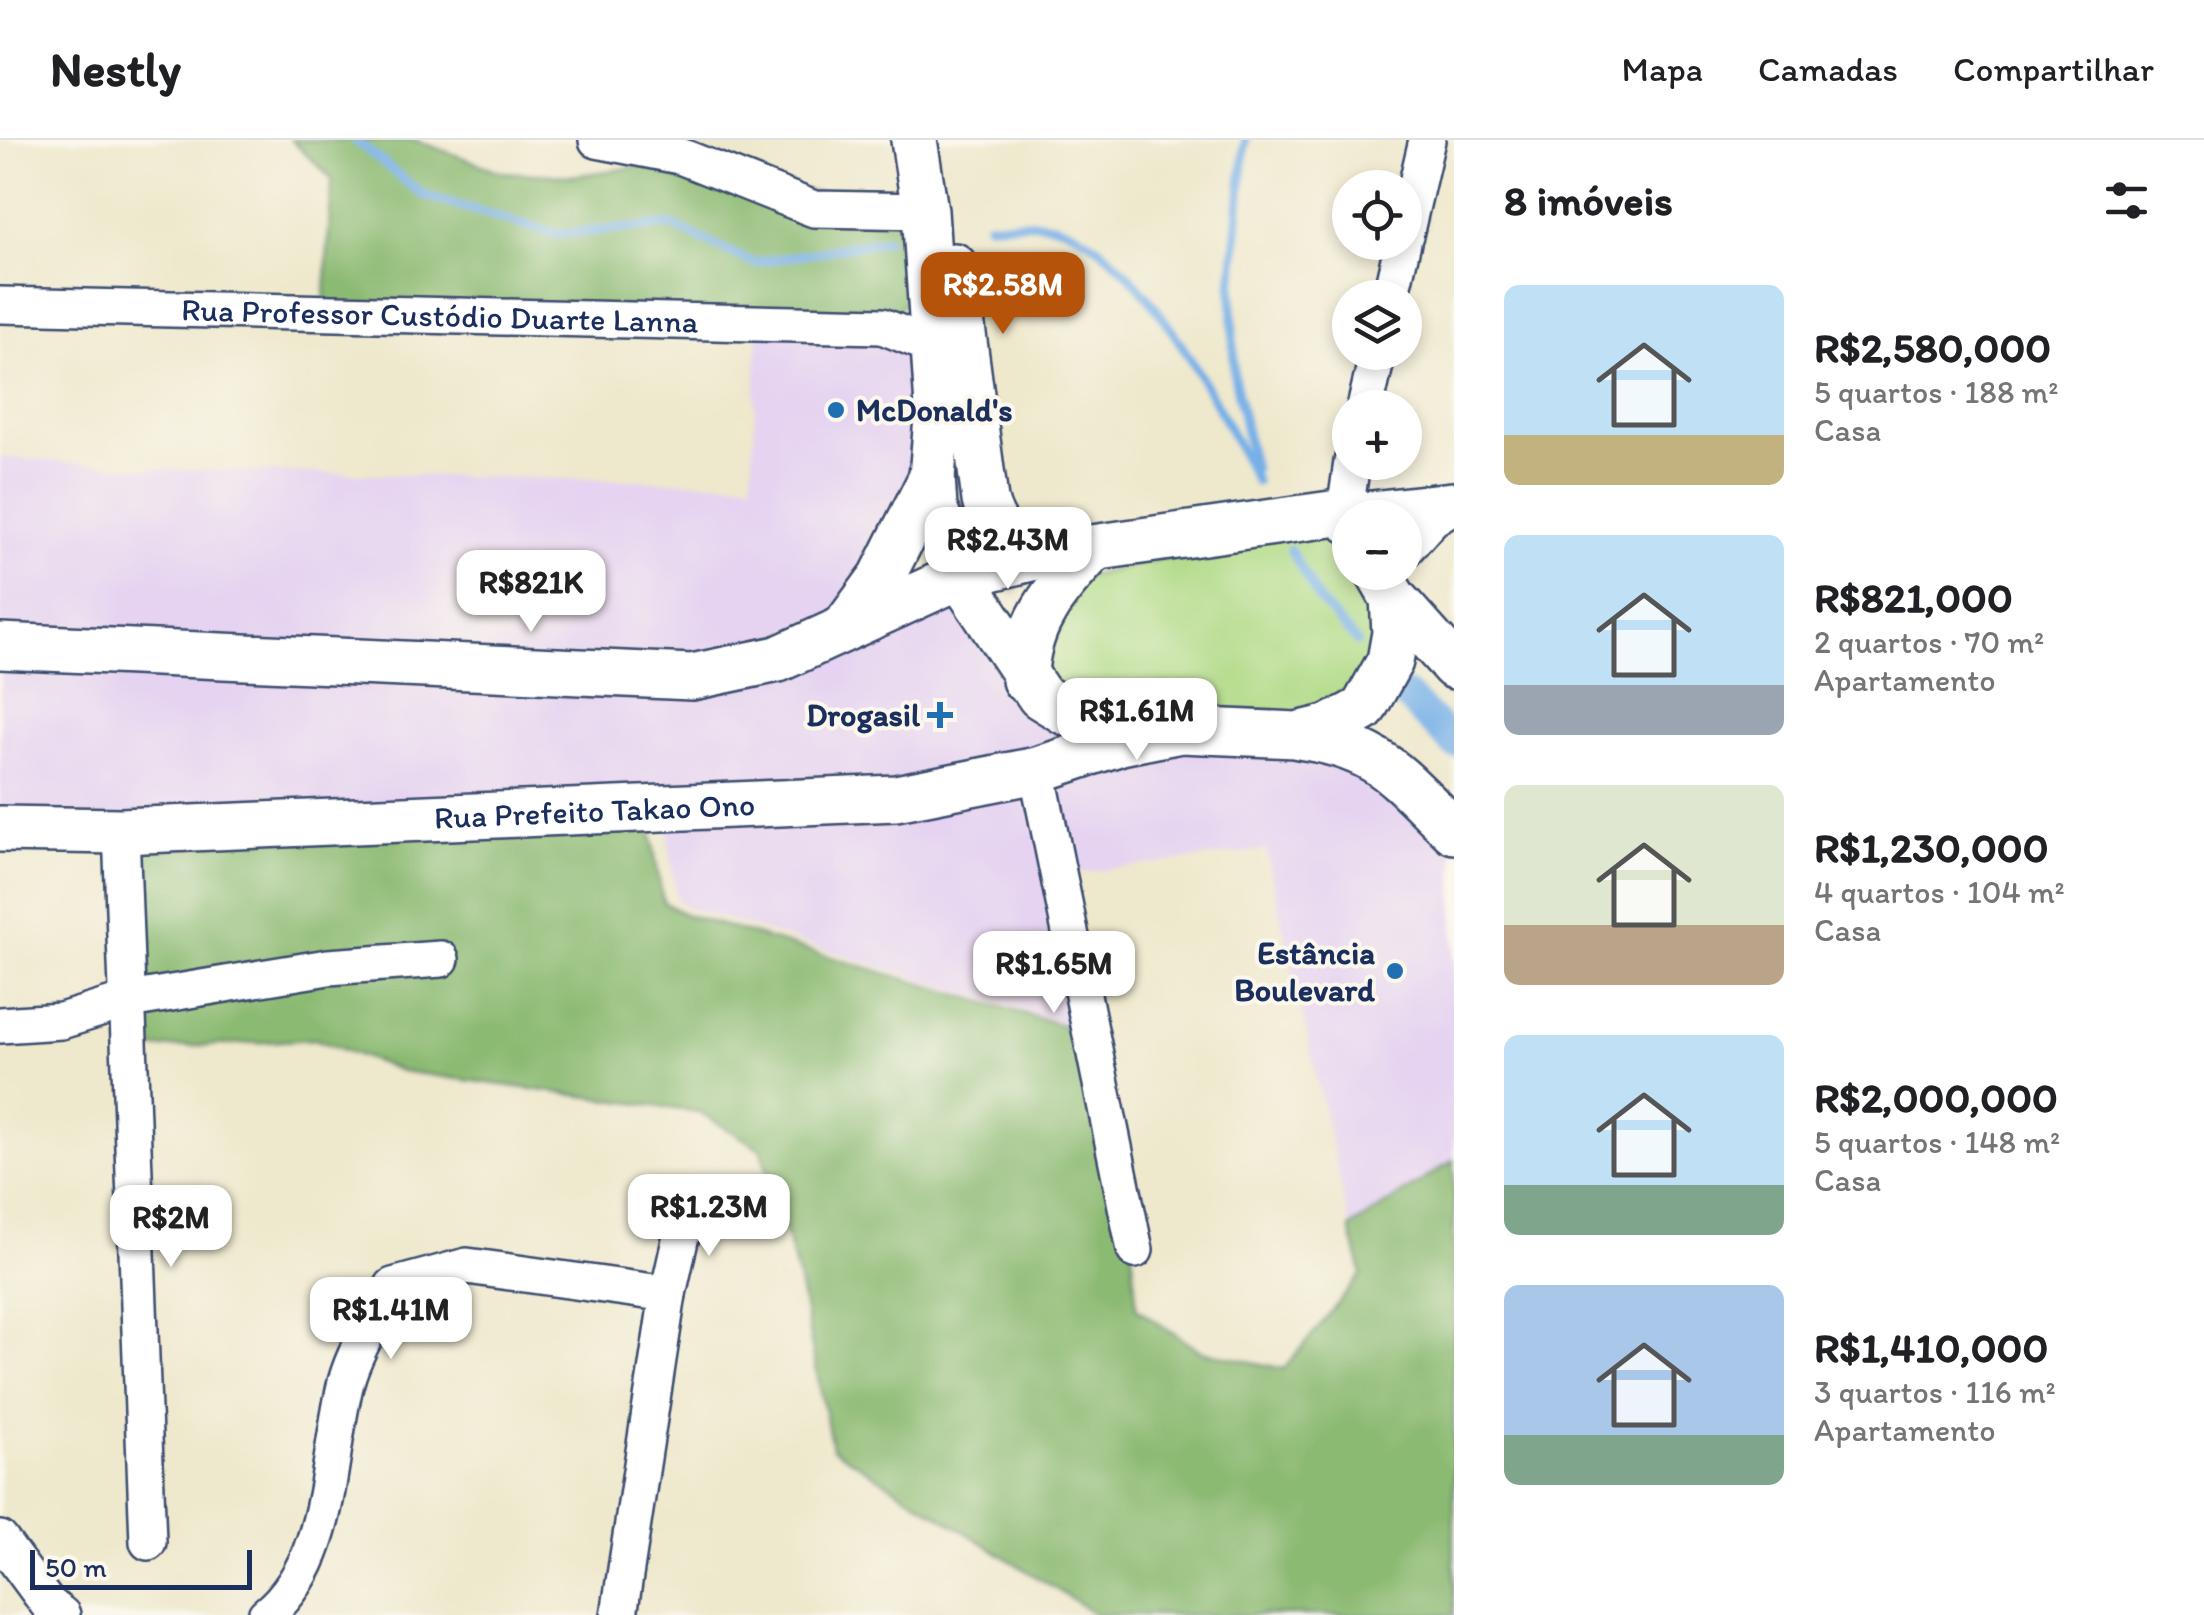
<!DOCTYPE html>
<html lang="pt">
<head>
<meta charset="utf-8">
<style>
  :root { --surface:#fff; --page:#f6f6f6; --text:#202124; --muted:#757577; --line:#e0e0e0; --accent:#b45309 }
  body { margin:0; font-family:Itim,sans-serif; background:var(--page); color:var(--text); height:100vh; display:flex; flex-direction:column; font-size:38px; white-space:nowrap }
  * { box-sizing:border-box; margin:0 }
  p { font-size:32px; color:var(--muted) }
  .icon { flex:none; width:55px; height:55px; fill:none; stroke:currentColor; stroke-width:2; stroke-linecap:round; stroke-linejoin:round }
  .map { position:relative; flex:1; overflow:hidden }
  .side { display:flex; flex-direction:column; background:var(--surface); width:750px }
  .side>* { flex:none }
  .fabs { position:absolute; left:1332px; top:30px; display:grid; gap:20px }
  .fabs a { display:grid; place-items:center; width:90px; height:90px; border-radius:50%; background:var(--surface); box-shadow:0 5px 15px #0003; font-size:50px }
  .scale { position:absolute; left:30px; bottom:25px; width:222px; box-sizing:border-box; padding-left:10px; border:5px solid #1b2f5e; border-top:0; font-size:28px; line-height:35px; white-space:nowrap; color:#1b2f5e; -webkit-text-stroke:8px #fbf7ec; paint-order:stroke }
  .price { position:absolute; translate:-50% -85px; padding:0 22px; border-radius:20px; background:#fff; color:#222; font-size:32px; line-height:65px; filter:drop-shadow(0 2px 5px #0008) }
  .price::after { content:''; position:absolute; left:50%; top:60px; width:30px; height:22px; margin-left:-15px; background:inherit; clip-path:polygon(0 0,100% 0,50% 100%) }
  .price.on { background:var(--accent); color:#fff }
  ul { padding:0; list-style:none }
  li { display:flex; align-items:center; gap:30px; height:250px; padding:0 50px }
  li span { display:grid; place-items:center; flex:none; width:280px; height:200px; border-radius:15px; color:#555 }
  li>.icon { margin-inline-start:auto }
  span .icon { width:120px; height:120px; fill:#fffc; stroke-width:1 }
  li b { font-size:42px }
  h2 { display:flex; justify-content:space-between; align-items:center; height:120px; padding:0 50px; font-size:42px }
  header { display:flex; align-items:center; gap:60px; box-sizing:border-box; height:140px; padding:0 50px; background:var(--surface); border-bottom:2px solid var(--line) }
  header strong { font-size:48px }
  nav { display:flex; gap:55px; margin-inline-start:auto; font-size:35px }
  main { display:flex; flex:1; min-height:0 }
  .map>svg:first-child { display:block }
  .built { fill:#e5d3f1 }
  .green { fill:#afda85; stroke:#658472; stroke-width:2.5 }
  .forest { fill:#8bba72; stroke:#537468; stroke-width:2.5 }
  .lines { fill:none; stroke-linecap:round; stroke-linejoin:round }
  .stream { stroke:#77b0e7; stroke-width:9 }
  .canal { stroke:#77b0e7; stroke-width:30 }
  .minor-casing { stroke:#3b4b6e; stroke-width:40 }
  .major-casing { stroke:#3b4b6e; stroke-width:50 }
  .minor { stroke:#fff; stroke-width:35 }
  .major { stroke:#fff; stroke-width:45 }
  .poi-dot { fill:#1f6fb2; stroke:#fbf7ec; stroke-width:4 }
  .labels { text-anchor:middle; dominant-baseline:central; stroke-width:8; stroke-linejoin:round; paint-order:stroke }
  .street-label { font-size:32px; fill:#1b2f5e; stroke:#fbf7ec }
  .poi-label { font-size:32px; font-weight:bold; fill:#1b2f5e; stroke:#fbf7ec; text-anchor:end }
</style>
</head>
<body>
<header>
<strong>Nestly</strong>
<nav><a>Mapa</a><a>Camadas</a><a>Compartilhar</a></nav>
</header>
<main>
<div class="map">
<svg width="1454" height="1475" viewBox="0 0 1454 1475">
  <rect width="100%" height="100%" fill="#fbf7ec"/>
  <filter id="ink" filterUnits="userSpaceOnUse"><feTurbulence type="fractalNoise" baseFrequency=".01" numOctaves="2"/><feDisplacementMap in="SourceGraphic" scale="20" xChannelSelector="R" yChannelSelector="G"/><feConvolveMatrix kernelMatrix="1 2 1 2 8 2 1 2 1" color-interpolation-filters="sRGB"/></filter>
  <filter id="wash" filterUnits="userSpaceOnUse"><feTurbulence type="fractalNoise" baseFrequency=".0048" numOctaves="4" result="noise"/><feDisplacementMap in="SourceGraphic" scale="40" xChannelSelector="R" yChannelSelector="G"/><feGaussianBlur stdDeviation="2.25" result="paint"/><feColorMatrix in="noise" values="0 0 0 0 0 0 0 0 0 0 0 0 0 0 0 0 0 1.4 0 .05"/><feComposite in="paint" operator="in"/></filter>
  <g filter="url(#wash)">
    <rect width="100%" height="100%" fill="#eee8cc"/>
    <g class="built">
      <path d="M758,184L917,199L936,266L856,467L690,528L0,494V317L158,329L752,343Z"/>
      <path d="M956,440L1108,584L940,649L0,682V513L692,542Z"/>
      <path d="M1341,606L1454,696V1018L1350,1088L1266,710L1061,735L1039,634L1120,607Z"/>
      <path d="M1037,633L1089,891L686,767L677,759L664,670Z"/>
    </g>
    <path class="green" d="M1295,386L1328,393L1350,409V432L1366,433L1383,517L1326,578L1114,575L1040,536L1055,464L1082,438Z"/>
    <g class="forest">
      <path d="M291,0H415L501,32L573,36L663,23L733,41L921,66V145L896,173L324,172L332,39Z"/>
      <path d="M649,681L663,762L684,774L1089,893L1132,1110L1137,1169L1201,1211L1284,1229L1362,1134L1350,1088L1454,1020V1475H1097L832,1308L797,1132L761,1009L699,972L401,931L315,899L146,909L128,694Z"/>
    </g>
    <g class="lines">
      <g class="stream">
        <path d="M355,0L423,55L556,94L671,85L754,123L887,100"/>
        <path d="M1245,0L1232,148L1234,235L1254,330"/>
        <path d="M988,84C1009,84 1037,80 1057,86C1142,109 1219,267 1256,342"/>
        <path d="M1290,409L1319,460L1357,502"/>
      </g>
      <path class="canal" d="M1406,556L1454,603"/>
    </g>
  </g>
  <g filter="url(#ink)">
    <g class="lines">
      <g class="minor-casing">
        <g id="minor">
          <path d="M597,0L680,16L814,69L925,71"/>
          <path d="M1405,95L1427,0"/>
          <path d="M1390,158L1403,102"/>
          <path id="s1" d="M0,165L882,186L935,207"/>
          <path d="M1365,268L1378,212"/>
          <path d="M1352,322L1345,372L1454,360"/>
          <path d="M1405,409L1432,379L1454,365"/>
          <path d="M1037,630L1135,1110"/>
          <path d="M121,691L148,1402"/>
          <path d="M0,885L61,881L129,860L328,827L441,819"/>
          <path d="M0,1399L47,1463L62,1475"/>
          <path d="M266,1475C333,1421 326,1320 346,1242C355,1209 377,1176 393,1146L467,1126L668,1154"/>
          <path d="M619,1475L668,1154L687,1069"/>
        </g>
      </g>
      <g class="major-casing">
        <g id="major">
          <path d="M914,0L925,71L938,267L932,337L934,368L960,436L1040,556L1066,572L1181,590L1297,595L1330,587L1363,569L1390,521L1395,493L1393,458L1378,432"/>
          <path d="M954,126L985,360C993,392 1012,408 1043,415L1345,372L1350,381"/>
          <path d="M1393,458L1454,526"/>
          <path d="M849,482L882,437L932,337"/>
          <path d="M0,506L692,537L778,519L960,436L1043,415"/>
          <path d="M1025,540C1025,481 1057,449 1094,408"/>
          <path d="M1299,596C1382,608 1396,636 1454,691"/>
          <path id="s2" d="M0,689L121,691L896,658L1037,630L1121,602L1181,590"/>
        </g>
      </g>
      <use href="#minor" class="minor"/>
      <use href="#major" class="major"/>
    </g>
  </g>
  <g class="poi-dot">
    <circle cx="836" cy="270" r="10"/>
    <path d="M935 560h10v10h10v10h-10v10h-10v-10h-10v-10h10z"/>
    <circle cx="1395" cy="831" r="10"/>
  </g>
  <g class="labels">
    <g class="street-label">
      <text stroke="none"><textPath href="#s1" startOffset="440">Rua Professor Custódio Duarte Lanna</textPath></text>
      <text stroke="none"><textPath href="#s2" startOffset="595">Rua Prefeito Takao Ono</textPath></text>
    </g>
    <g class="poi-label">
      <text x="856" y="270" text-anchor="start">McDonald's</text>
      <text x="920" y="575">Drogasil</text>
      <text x="1375" y="813">Estância<tspan x="1375" dy="37">Boulevard</tspan></text>
    </g>
  </g>
</svg>
<div class="fabs">
<a><svg class="icon" aria-label="locate" viewBox="0 0 24 24"><circle cx="12" cy="12" r="6"/><path d="M12 2v4M12 18v4M2 12h4M18 12h4"/></svg></a>
<a><svg class="icon" aria-label="layers" viewBox="0 0 24 24"><path d="M12 4l9 5-9 5-9-5zM3 14l9 5 9-5"/></svg></a>
<a>+</a>
<a>−</a>
</div>
<div class="scale">50 m</div>
<b class="price on" style="left:1003px;top:197px">R$2.58M</b>
<b class="price" style="left:1008px;top:452px">R$2.43M</b>
<b class="price" style="left:531px;top:495px">R$821K</b>
<b class="price" style="left:1137px;top:623px">R$1.61M</b>
<b class="price" style="left:1054px;top:876px">R$1.65M</b>
<b class="price" style="left:709px;top:1119px">R$1.23M</b>
<b class="price" style="left:171px;top:1130px">R$2M</b>
<b class="price" style="left:391px;top:1222px">R$1.41M</b>
</div>
<section class="side">
<h2>8 imóveis<svg class="icon" aria-label="filters" viewBox="0 0 24 24"><path d="M4 7h16M4 17h16"/><circle cx="9" cy="7" r="2"/><circle cx="15" cy="17" r="2"/></svg></h2>
<ul>
<li><span style="background:linear-gradient(#bfe0f5 75%,#c2b280 0)"><svg class="icon" aria-label="home" viewBox="0 0 24 24"><path d="M3 11l9-7 9 7M6 9v11h12V9"/></svg></span><div><b>R$2,580,000</b><p>5 quartos · 188 m²</p><p>Casa</p></div></li>
<li><span style="background:linear-gradient(#bfe0f5 75%,#9aa5b1 0)"><svg class="icon" aria-label="home" viewBox="0 0 24 24"><path d="M3 11l9-7 9 7M6 9v11h12V9"/></svg></span><div><b>R$821,000</b><p>2 quartos · 70 m²</p><p>Apartamento</p></div></li>
<li><span style="background:linear-gradient(#dfe7d0 70%,#b9a48a 0)"><svg class="icon" aria-label="home" viewBox="0 0 24 24"><path d="M3 11l9-7 9 7M6 9v11h12V9"/></svg></span><div><b>R$1,230,000</b><p>4 quartos · 104 m²</p><p>Casa</p></div></li>
<li><span style="background:linear-gradient(#bfe0f5 75%,#7fa58c 0)"><svg class="icon" aria-label="home" viewBox="0 0 24 24"><path d="M3 11l9-7 9 7M6 9v11h12V9"/></svg></span><div><b>R$2,000,000</b><p>5 quartos · 148 m²</p><p>Casa</p></div></li>
<li><span style="background:linear-gradient(#a9c7e8 75%,#7fa58c 0)"><svg class="icon" aria-label="home" viewBox="0 0 24 24"><path d="M3 11l9-7 9 7M6 9v11h12V9"/></svg></span><div><b>R$1,410,000</b><p>3 quartos · 116 m²</p><p>Apartamento</p></div></li>
</ul>
</section>
</main>
</body>
</html>
